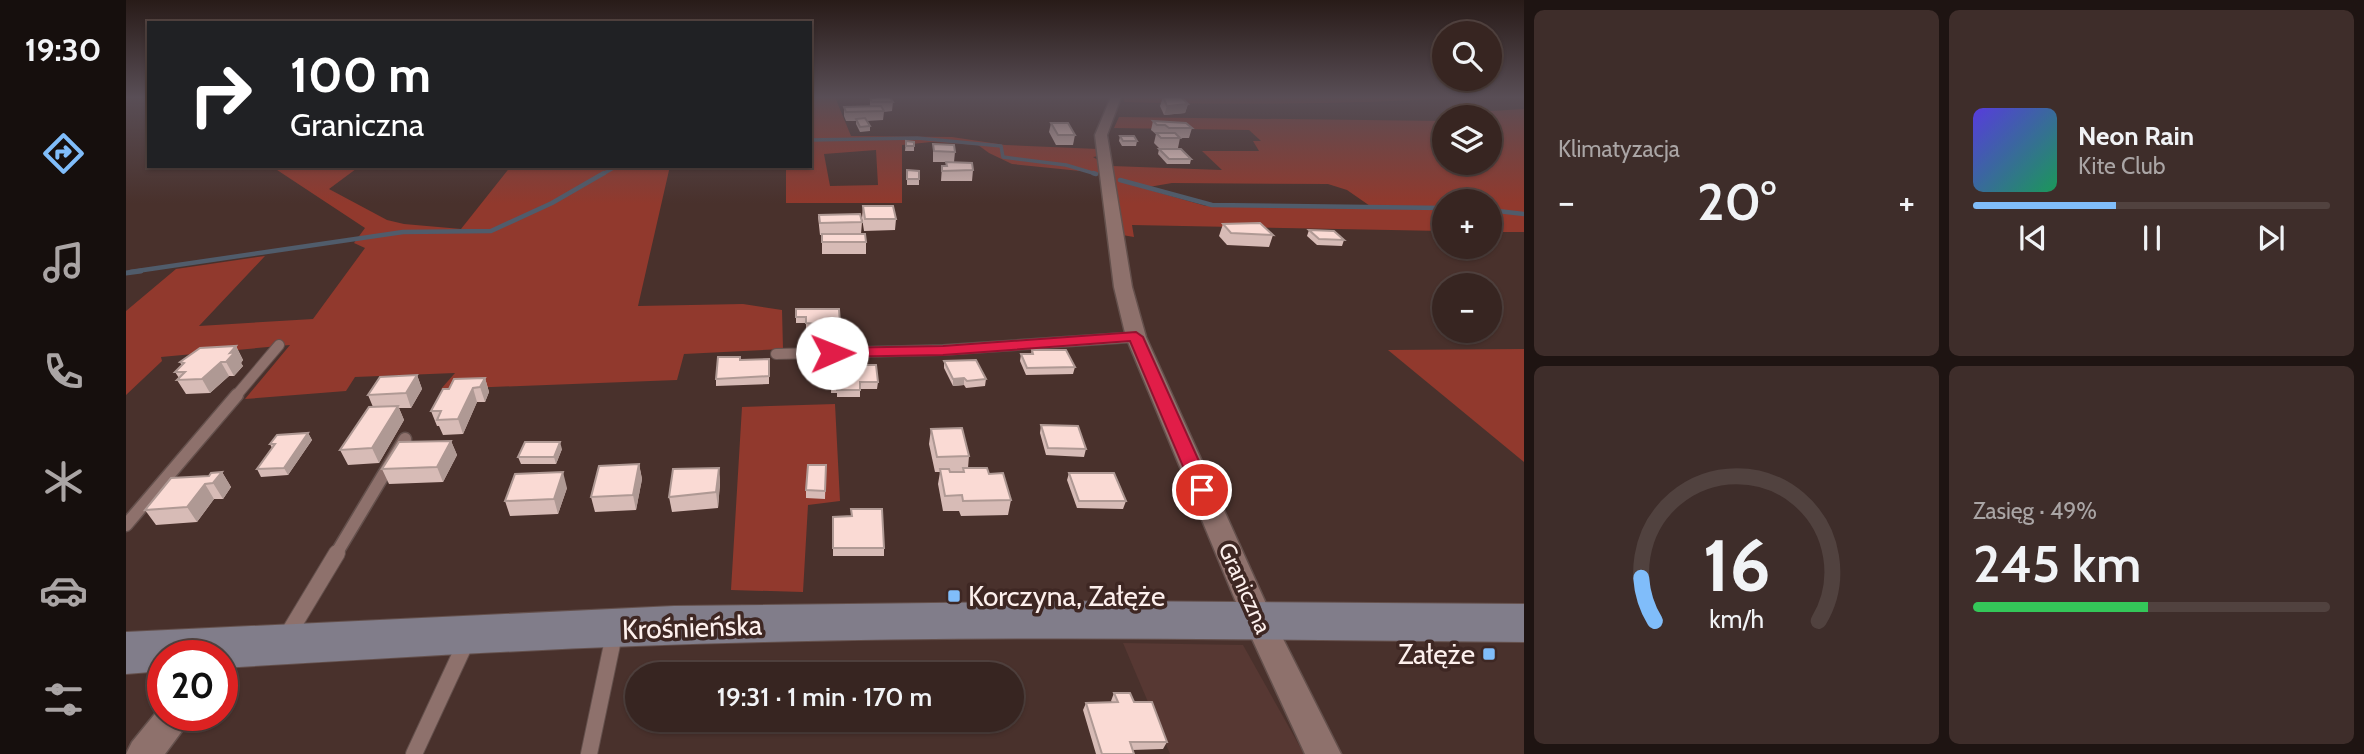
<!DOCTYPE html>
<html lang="pl">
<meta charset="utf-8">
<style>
body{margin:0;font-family:Cabin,sans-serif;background:#3e2d2a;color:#f1f3f6;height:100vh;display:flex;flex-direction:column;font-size:26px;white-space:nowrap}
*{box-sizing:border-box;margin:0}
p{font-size:23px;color:#aaa5a5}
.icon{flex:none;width:38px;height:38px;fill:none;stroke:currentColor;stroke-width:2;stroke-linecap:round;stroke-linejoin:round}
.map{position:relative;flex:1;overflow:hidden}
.panel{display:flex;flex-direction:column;gap:10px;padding:10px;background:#1e1412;width:840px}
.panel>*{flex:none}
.banner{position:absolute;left:21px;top:21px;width:665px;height:147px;border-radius:0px;box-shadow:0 2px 5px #0004,0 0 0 2px #51423f;background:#202124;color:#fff;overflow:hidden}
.controls{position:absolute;left:1306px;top:21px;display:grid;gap:14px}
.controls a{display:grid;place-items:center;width:70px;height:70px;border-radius:50%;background:#372521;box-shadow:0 2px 5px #0004,0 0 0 2px #51423f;font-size:35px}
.speed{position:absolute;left:21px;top:640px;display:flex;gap:14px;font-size:35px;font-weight:700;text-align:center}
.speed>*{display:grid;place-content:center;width:91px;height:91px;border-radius:50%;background:#372521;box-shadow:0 2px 5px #0004,0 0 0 2px #51423f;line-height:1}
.speed .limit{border:10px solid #d22;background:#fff;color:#111}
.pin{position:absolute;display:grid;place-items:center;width:60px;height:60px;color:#fff;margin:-30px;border:4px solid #fff;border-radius:50%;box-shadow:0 2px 7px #0007}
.me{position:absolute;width:77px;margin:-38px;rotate:89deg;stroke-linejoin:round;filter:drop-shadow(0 0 5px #0008)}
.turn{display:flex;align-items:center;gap:24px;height:147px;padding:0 28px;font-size:32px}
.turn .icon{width:91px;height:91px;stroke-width:2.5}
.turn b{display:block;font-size:49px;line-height:60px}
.big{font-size:52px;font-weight:600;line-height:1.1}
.panel .widget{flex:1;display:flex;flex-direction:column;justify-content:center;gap:10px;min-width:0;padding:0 24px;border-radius:10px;background:#3e2d2a}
.panel .dial{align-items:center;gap:0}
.dial svg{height:182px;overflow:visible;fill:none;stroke:#51423f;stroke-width:7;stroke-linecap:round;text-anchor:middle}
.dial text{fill:#f1f3f6;stroke:none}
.song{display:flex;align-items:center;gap:21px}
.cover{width:84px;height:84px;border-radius:10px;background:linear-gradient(135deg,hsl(250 70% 55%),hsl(150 70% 35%))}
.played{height:7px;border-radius:4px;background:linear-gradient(90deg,#80bdfa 40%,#51423f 40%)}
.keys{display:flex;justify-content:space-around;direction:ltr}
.heat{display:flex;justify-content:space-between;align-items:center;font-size:38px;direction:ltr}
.charge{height:10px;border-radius:5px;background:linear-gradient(90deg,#34c759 49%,#51423f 0)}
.panel .tiles{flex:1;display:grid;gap:10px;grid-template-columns:repeat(2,1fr)}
.trip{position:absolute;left:499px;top:662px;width:399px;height:70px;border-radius:35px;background:#372521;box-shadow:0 2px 5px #0004,0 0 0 2px #51423f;font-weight:600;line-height:70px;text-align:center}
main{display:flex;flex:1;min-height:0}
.menu{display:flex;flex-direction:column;width:126px;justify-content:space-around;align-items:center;background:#160f0d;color:#aaa5a5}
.menu .icon{width:49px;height:49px}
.menu .current{color:#80bdfa}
.menu b{font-size:32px;color:#f1f3f6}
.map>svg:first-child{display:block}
</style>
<main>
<nav class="menu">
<b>19:30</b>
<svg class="icon current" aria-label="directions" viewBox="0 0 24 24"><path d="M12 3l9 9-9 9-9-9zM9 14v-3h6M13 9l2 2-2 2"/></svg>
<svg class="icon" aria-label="music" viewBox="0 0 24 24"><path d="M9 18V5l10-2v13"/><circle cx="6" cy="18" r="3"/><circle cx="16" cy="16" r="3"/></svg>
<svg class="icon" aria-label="phone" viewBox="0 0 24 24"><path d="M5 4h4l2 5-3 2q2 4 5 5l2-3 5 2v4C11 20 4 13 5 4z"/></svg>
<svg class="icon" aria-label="climate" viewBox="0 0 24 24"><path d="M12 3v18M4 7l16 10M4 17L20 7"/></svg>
<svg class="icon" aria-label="car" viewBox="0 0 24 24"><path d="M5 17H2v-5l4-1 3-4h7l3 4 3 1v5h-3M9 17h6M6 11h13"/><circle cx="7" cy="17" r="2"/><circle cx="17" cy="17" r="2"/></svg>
<svg class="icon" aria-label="filters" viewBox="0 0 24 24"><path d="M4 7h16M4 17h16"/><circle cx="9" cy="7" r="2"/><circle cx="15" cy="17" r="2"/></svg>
</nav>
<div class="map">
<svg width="1398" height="754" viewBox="0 0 1398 754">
<rect width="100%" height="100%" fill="#49312c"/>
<path fill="#573833" d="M997 643 1117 645 1178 754H1044Z"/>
<g fill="#91392d" fill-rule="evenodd">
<path d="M684 97H709L725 136 826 137 879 145 972 149 973 156 967 157 972 160 974 173 886 164 863 153 852 145 805 142 776 145V203H660V166H684ZM750 150 752 185 704 186 698 154Z"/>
<path d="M998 97H1347C1231 104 1115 105 998 102Z"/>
<path d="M1398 109V232H1363V201H1318V231L1006 225 1008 237 996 235 986 166 1096 170 1076 151H1133L1127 141H1135L1123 130 988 128 993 117 1318 121V163H1363V117H1334L1317 114ZM1046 183 1202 184 1221 190 1247 208 1080 206 1017 188Z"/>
<path d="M145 166H234L203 189 261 220 278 224 335 229 385 166H544L512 306 617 304 656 310 657 349 558 354 551 380 315 389 329 373 229 377 220 391 119 399 164 345 35 357 36 361 0 395V311L50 269 139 256 73 326 187 319 239 248 228 243 239 228Z"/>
<path d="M1398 349V462L1262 350Z"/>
<path d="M709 404 714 501 682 505 677 592 605 590 616 407Z"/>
</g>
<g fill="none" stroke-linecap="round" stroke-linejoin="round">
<g stroke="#505c6b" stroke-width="3.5">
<path d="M684 140 791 138 875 146 877 157 940 165 970 174"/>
<path d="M475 175 491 166"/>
</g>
<g stroke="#505c6b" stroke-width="4.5">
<path d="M967 173 970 174"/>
<path d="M994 180 1086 205 1318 208"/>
<path d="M1363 210 1398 214"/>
<path d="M4 272 277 232 365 231 426 203 478 173"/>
</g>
<path stroke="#505c6b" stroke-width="5" d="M0 273 15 271"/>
<defs>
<g id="lane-far2">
<path d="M650 354 817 350 1010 337"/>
<path d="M109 397 153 345"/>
</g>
<g id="lane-far1">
<path d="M0 525 111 395"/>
<path d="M210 554 279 439"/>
</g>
<g id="lane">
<path d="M161 636 211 553"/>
<path d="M288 754 340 642"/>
<path d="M463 754 488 635"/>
</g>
<g id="street">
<path d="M985 97H995L981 135 1006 287 1020 337 1146 617 1215 754H1179L1117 619 1000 337 988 287 969 135Z"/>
<path d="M37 704V716H64L59 727 39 754H0L6 742Z"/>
</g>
<path id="secondary" d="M981 601 1398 604V642C1145 640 892 635 639 642 458 646 277 657 96 668V656H37V671L0 674V632L548 606Z"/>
</defs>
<use href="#lane-far2" stroke="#64504c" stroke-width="12"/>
<use href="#lane-far1" stroke="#64504c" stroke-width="15"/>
<use href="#lane" stroke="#64504c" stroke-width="18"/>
<use href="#street" stroke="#64504c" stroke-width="3"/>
<use href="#secondary" stroke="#64504c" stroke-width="2"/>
<use href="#lane-far2" stroke="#8e716c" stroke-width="10"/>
<use href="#lane-far1" stroke="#8e716c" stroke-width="12"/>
<use href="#lane" stroke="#8e716c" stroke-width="16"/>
<use href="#street" fill="#8e716c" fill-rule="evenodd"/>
<use href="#secondary" fill="#817d8a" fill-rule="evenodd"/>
</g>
<g fill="#d7bbb6">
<path d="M747 97H764L767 102 766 111 758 112 757 120 741 121 744 126V131L734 132 730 124V121H720L718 116V107L744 106V98Z"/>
<path d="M1037 97 1062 104 1059 113 1038 115 1034 106Z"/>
<path d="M1027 121 1066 128 1063 138H1054L1052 148H1033L1028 143 1030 134 1025 130Z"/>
<path d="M925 123 949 135 947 145H930L923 132Z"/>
<path d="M994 136 1011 141 1010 146H996L993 141Z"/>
<path d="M780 141 788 142V151H779Z"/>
<path d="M807 144 829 152 828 162H807Z"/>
<path d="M1033 149 1065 159 1064 164H1041L1032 154Z"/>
<path d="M820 162 847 170 846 181H815L816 166H820Z"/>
<path d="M781 170 793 179V185H781Z"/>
<path d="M737 206 770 219 769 230 738 231 736 218Z"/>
<path d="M692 216 736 222 735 234 740 242V254H696V235H694Z"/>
<path d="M1097 224 1147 235 1143 247 1101 245 1093 236Z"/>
<path d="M1183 230 1218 240 1216 246 1191 245 1181 236Z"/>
<path d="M670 309H713V329H701V332L680 330V323H670Z"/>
<path d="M110 346 117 360 115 363 117 366 108 376H103L84 393 60 394 51 380 53 378 49 372 56 366 54 362Z"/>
<path d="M906 350 949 367 947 374 900 375 894 361 895 354H905Z"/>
<path d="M643 359V384L590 386V379L615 360Z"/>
<path d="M818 361 860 379 859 386 840 388 838 385 827 386 818 368Z"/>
<path d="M706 365 752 382 751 389H734V397H711V393H705Z"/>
<path d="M291 375 296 389 285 408H273L278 420 253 463 222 465 214 450 247 407 242 395Z"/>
<path d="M359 378 363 392 359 402H351L337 434 317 435 313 426H311L305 411 323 389Z"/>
<path d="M915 425 960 449 958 457 920 455 914 433Z"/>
<path d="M805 429 843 456 842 468 863 474 885 500 882 515 835 516 833 511H817L812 484 814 472H809L803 444Z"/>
<path d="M182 433 186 440 162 475 135 477 131 469 146 448 144 444Z"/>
<path d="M325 441 331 455 317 482 263 484 256 469Z"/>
<path d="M436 449 430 464H395L392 457Z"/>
<path d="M513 464 516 479 510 510 469 512 465 497Z"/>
<path d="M700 465 699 499 680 498V490Z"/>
<path d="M593 468 594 483 592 508 546 512 543 497Z"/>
<path d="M96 472 105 487 97 499H88L71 522 30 525 19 510 83 476Z"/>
<path d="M943 473 1000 501 997 509 951 508 941 480Z"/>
<path d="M441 488 432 514 384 516 379 501Z"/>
<path d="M726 516 758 548V556H707V517Z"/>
<path d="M988 693 1008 702 1041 742 1037 749 1006 750 1008 754H970L957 710 960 703 986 702 985 701Z"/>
</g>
<g fill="#af9994">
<path d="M1062 104 1059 113 1038 115 1041 106Z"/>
<path d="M110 346 117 360 115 363 117 366 108 376 100 362 104 353Z"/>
<path d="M95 362 103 376 84 393 76 379Z"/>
<path d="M291 375 296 389 285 408 280 393Z"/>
<path d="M359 378 363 392 359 402 354 387Z"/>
<path d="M838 378V385L827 386V379Z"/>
<path d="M347 388 351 402 337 434 332 419Z"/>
<path d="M272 406 278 420 253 463 246 448Z"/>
<path d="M182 433 186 440 162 475 158 468Z"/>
<path d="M325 441 331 455 317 482 311 467Z"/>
<path d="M434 442 436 449 430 464 428 457Z"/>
<path d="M513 464 516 479 510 510 507 495Z"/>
<path d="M593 468 594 483 592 508 590 492Z"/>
<path d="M96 472 105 487 97 499 87 483Z"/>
<path d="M437 472 441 488 432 514 428 499Z"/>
<path d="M79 484 88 499 71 522 61 507Z"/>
</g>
<g fill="#fadad4" stroke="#af9994" stroke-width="2">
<path d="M747 97H764L767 102H746L744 98H748Z"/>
<path d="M1037 97H1055L1062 104 1041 106Z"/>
<path d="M755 106 758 111 720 112 718 107Z"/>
<path d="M739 118 744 126 734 127 730 119Z"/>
<path d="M1027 121 1060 123 1066 128H1043L1039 125H1031Z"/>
<path d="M925 123H942L949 135H932Z"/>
<path d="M1030 133H1049L1054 138H1035Z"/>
<path d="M994 136H1008L1011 141H997Z"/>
<path d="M780 141 788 142V146H780Z"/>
<path d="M807 144 828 145 829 152 808 151Z"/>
<path d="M1033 149H1055L1065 159H1043Z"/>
<path d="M820 162 846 163 847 170 816 171V166H821Z"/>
<path d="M781 170 793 171V179H781Z"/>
<path d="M737 206H767L770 219H739Z"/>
<path d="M734 214 736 222 694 223 693 215Z"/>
<path d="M1134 223 1147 235 1105 233 1097 224Z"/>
<path d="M1183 230 1208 231 1218 240 1193 239Z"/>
<path d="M696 234H739L740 242H696Z"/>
<path d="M670 309H713L714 323H701V325L680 323V317H670Z"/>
<path d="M110 346 104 353 109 352 100 362H95L76 379 51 380 59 372H49L58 363 54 362 74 348Z"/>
<path d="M906 350H940L949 367 901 368 895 354H907Z"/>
<path d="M592 357H614V360L643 359V376L590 379Z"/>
<path d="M850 360 860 379 841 381 838 378 827 379 818 361Z"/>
<path d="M706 365H750L752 382H734V390H711V386H705Z"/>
<path d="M291 375 280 393 242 395 254 377Z"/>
<path d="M359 378 354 387 347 388 332 419 311 420 315 411H305L317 389H323L328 379Z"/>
<path d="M272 406 246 448 214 450 243 407Z"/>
<path d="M915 425 952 426 960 449 922 448Z"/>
<path d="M836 428 843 456 811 457 805 429Z"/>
<path d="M182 433 158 468 131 469 149 444H144L151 435Z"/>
<path d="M325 441 311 467 256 469 273 442Z"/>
<path d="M399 442H434L428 457H392Z"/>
<path d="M513 464 507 495 465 497 473 466Z"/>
<path d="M682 465H700L699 491 680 490Z"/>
<path d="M593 468 590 492 543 497 547 469Z"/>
<path d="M837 468H861L863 474 877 473 885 500 837 501 836 495 819 496 814 469H823L824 472H838Z"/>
<path d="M96 472 87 483 79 484 61 507 19 510 45 478 83 476 85 473Z"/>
<path d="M437 472 428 499 379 501 389 474Z"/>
<path d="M943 473H988L1000 501H953Z"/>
<path d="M725 509H756L758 548H707V517L726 516Z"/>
<path d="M988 693H1004L1008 702H1026L1041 742H1004L1008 754H976L960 703 992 702Z"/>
</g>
<linearGradient id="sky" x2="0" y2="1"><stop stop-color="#281b18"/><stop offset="0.48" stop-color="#594e56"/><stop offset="1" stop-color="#594e56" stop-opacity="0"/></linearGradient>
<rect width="1398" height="203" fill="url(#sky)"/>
<path fill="#e11d48" stroke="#92132f" stroke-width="2" d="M1010 332 1017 337 1086 490 1083 495H1069L1067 490 1004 341 817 355 706 357 698 353 706 348 817 346Z"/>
<g fill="#80bdfa" stroke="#3e2723" stroke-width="2.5">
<rect x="821" y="589" width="14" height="14" rx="3.5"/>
<rect x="1356" y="647" width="14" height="14" rx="3.5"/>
</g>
<g text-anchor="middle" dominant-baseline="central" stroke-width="7" stroke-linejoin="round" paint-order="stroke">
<g font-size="23" fill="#fdf0ed" stroke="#3e2723">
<text transform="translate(1119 588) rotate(66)">Graniczna</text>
</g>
<g font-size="28" fill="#fdf0ed" stroke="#3e2723" text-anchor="start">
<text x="842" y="596">Korczyna, Załęże</text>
<text x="1349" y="654" text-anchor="end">Załęże</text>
</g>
<g font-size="28" fill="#fdf0ed" stroke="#3e2723">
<text transform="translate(566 627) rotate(-2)">Krośnieńska</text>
</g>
</g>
</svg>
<div class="controls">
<a><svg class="icon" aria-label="search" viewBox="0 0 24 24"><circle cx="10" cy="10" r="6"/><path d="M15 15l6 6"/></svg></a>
<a><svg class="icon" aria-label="layers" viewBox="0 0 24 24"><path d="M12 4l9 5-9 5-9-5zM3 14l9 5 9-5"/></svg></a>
<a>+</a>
<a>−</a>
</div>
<div class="speed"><div class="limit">20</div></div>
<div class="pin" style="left:1076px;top:490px;background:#d93025"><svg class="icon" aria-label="arrive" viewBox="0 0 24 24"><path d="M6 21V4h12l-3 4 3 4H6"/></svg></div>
<svg class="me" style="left:706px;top:353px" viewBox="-20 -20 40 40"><circle r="19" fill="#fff"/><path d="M0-13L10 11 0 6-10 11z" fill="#e11d48"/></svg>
<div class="trip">19:31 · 1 min · 170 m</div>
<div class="banner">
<div class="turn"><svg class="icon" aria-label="right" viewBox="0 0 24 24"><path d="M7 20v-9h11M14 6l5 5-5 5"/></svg><div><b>100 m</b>Graniczna</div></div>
</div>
</div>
<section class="panel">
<div class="tiles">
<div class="widget"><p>Klimatyzacja</p>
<div class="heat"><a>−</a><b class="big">20°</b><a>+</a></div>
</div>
<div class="widget">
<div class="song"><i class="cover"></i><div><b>Neon Rain</b><p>Kite Club</p></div></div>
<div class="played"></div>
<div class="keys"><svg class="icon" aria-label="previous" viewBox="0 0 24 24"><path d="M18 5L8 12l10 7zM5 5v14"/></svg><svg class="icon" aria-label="pause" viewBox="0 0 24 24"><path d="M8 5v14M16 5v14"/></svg><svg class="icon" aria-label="next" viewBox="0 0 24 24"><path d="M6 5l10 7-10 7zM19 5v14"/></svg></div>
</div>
<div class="widget dial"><svg viewBox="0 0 100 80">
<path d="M14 69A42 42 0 1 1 86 69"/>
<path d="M14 69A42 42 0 0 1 8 50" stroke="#80bdfa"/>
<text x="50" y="56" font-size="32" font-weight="700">16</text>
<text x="50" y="72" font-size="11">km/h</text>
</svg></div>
<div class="widget"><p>Zasięg · 49%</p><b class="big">245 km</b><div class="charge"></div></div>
</div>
</section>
</main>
